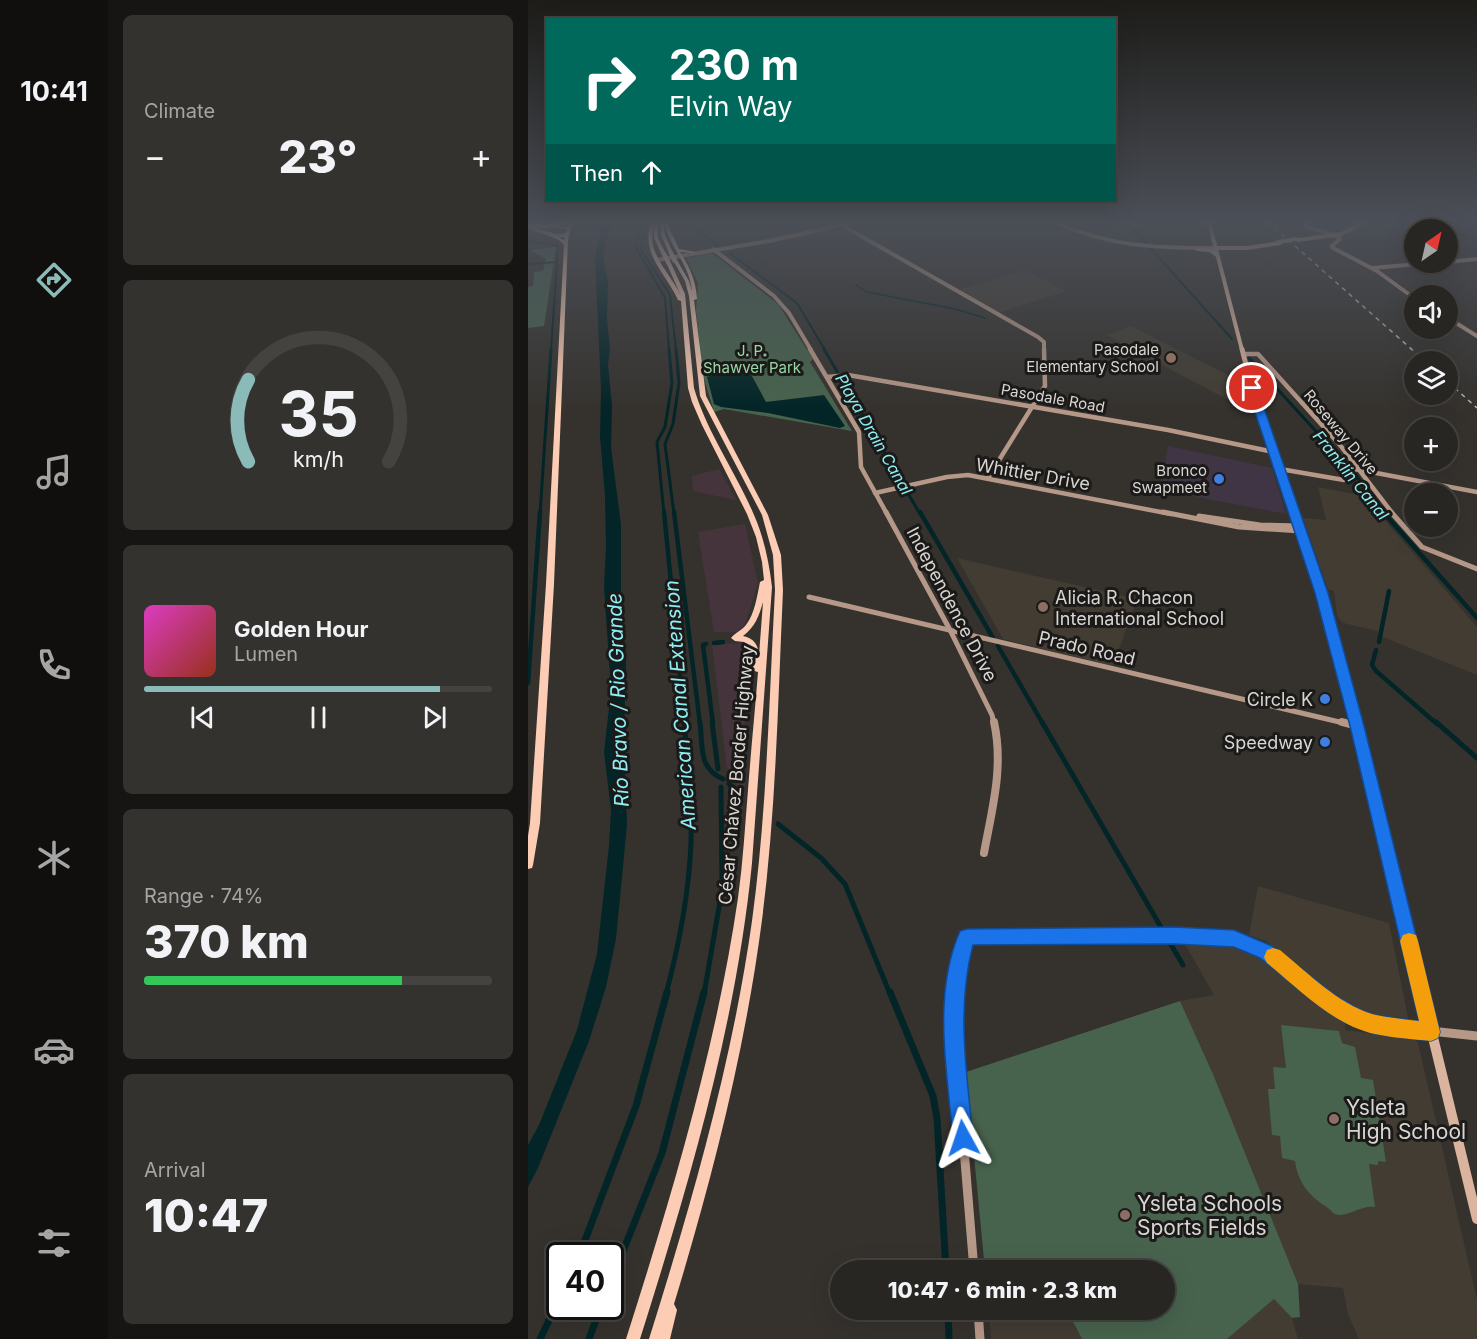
<!DOCTYPE html>
<meta charset="utf-8">
<style>
body{margin:0;font-family:Inter,sans-serif;background:#34322f;color:#f1f3f6;height:100vh;display:flex;flex-direction:column;font-size:22px;white-space:nowrap}
*{box-sizing:border-box;margin:0}
p{font-size:20px;color:#a5a5a5}
.icon{flex:none;width:33px;height:33px;fill:none;stroke:currentColor;stroke-width:2;stroke-linecap:round;stroke-linejoin:round}
.map{position:relative;flex:1;overflow:hidden}
.panel{display:flex;flex-direction:column;gap:15px;padding:15px;background:#161513;width:420px}
.panel>*{flex:none}
.banner{position:absolute;left:18px;top:18px;width:570px;height:183px;border-radius:0px;box-shadow:0 6px 24px #0002,0 0 0 2px #444340;background:#00695c;color:#fff;overflow:hidden}
.needle{width:39px;rotate:34deg}
.buttons{position:absolute;left:876px;top:219px;display:grid;gap:12px}
.buttons a{display:grid;place-items:center;width:54px;height:54px;border-radius:50%;background:#282622;box-shadow:0 6px 24px #0002,0 0 0 2px #444340;font-size:30px}
.speed{position:absolute;left:18px;top:1242px;display:flex;gap:12px;font-size:30px;font-weight:700;text-align:center}
.speed>*{display:grid;place-content:center;width:78px;height:78px;border-radius:50%;background:#282622;box-shadow:0 6px 24px #0002,0 0 0 2px #444340;line-height:1}
.speed .limit{border:3px solid #111;border-radius:9px;background:#fff;color:#111}
.pin{position:absolute;display:grid;place-items:center;width:51px;height:51px;color:#fff;margin:-26px;border:3px solid #fff;border-radius:50%;box-shadow:0 2px 6px #0007}
.me{position:absolute;width:66px;margin:-33px;rotate:355deg;stroke-linejoin:round;filter:drop-shadow(0 0 4px #0008)}
.turn{display:flex;align-items:center;gap:21px;height:126px;padding:0 24px;font-size:27px}
.turn .icon{width:78px;height:78px;stroke-width:2.5}
.turn b{display:block;font-size:42px;line-height:51px}
.then{display:flex;align-items:center;height:57px;padding:0 24px;background:#0003;gap:12px;font-size:22px}
.big{font-size:45px;font-weight:800;line-height:1.1}
.panel .card{flex:1;display:flex;flex-direction:column;justify-content:center;gap:9px;min-width:0;padding:0 21px;border-radius:9px;background:#34322f}
.panel .dial{align-items:center;gap:0}
.dial svg{height:156px;overflow:visible;fill:none;stroke:#444340;stroke-width:7;stroke-linecap:round;text-anchor:middle}
.dial text{fill:#f1f3f6;stroke:none}
.song{display:flex;align-items:center;gap:18px}
.cover{width:72px;height:72px;border-radius:9px;background:linear-gradient(135deg,hsl(310 70% 55%),hsl(10 70% 35%))}
.played{height:6px;border-radius:3px;background:linear-gradient(90deg,#8bbbb9 85%,#444340 85%)}
.keys{display:flex;justify-content:space-around;direction:ltr}
.heat{display:flex;justify-content:space-between;align-items:center;font-size:33px;direction:ltr}
.charge{height:9px;border-radius:4px;background:linear-gradient(90deg,#34c759 74%,#444340 0)}
.trip{position:absolute;left:302px;top:1260px;width:345px;height:60px;border-radius:30px;background:#282622;box-shadow:0 6px 24px #0002,0 0 0 2px #444340;font-weight:800;line-height:60px;text-align:center}
main{display:flex;flex:1;min-height:0}
.menu{display:flex;flex-direction:column;width:108px;justify-content:space-around;align-items:center;background:#100f0e;color:#a5a5a5}
.menu .icon{width:42px;height:42px}
.menu .on{color:#8bbbb9}
.menu b{font-size:27px;color:#f1f3f6}
.map>svg:first-child{display:block}
</style>
<main>
<nav class="menu">
<b>10:41</b>
<svg class="icon on" aria-label="directions" viewBox="0 0 24 24"><path d="M12 3l9 9-9 9-9-9zM9 14v-3h6M13 9l2 2-2 2"/></svg>
<svg class="icon" aria-label="music" viewBox="0 0 24 24"><path d="M9 18V5l10-2v13"/><circle cx="6" cy="18" r="3"/><circle cx="16" cy="16" r="3"/></svg>
<svg class="icon" aria-label="phone" viewBox="0 0 24 24"><path d="M5 4h4l2 5-3 2q2 4 5 5l2-3 5 2v4C11 20 4 13 5 4z"/></svg>
<svg class="icon" aria-label="climate" viewBox="0 0 24 24"><path d="M12 3v18M4 7l16 10M4 17L20 7"/></svg>
<svg class="icon" aria-label="car" viewBox="0 0 24 24"><path d="M5 17H2v-5l4-1 3-4h7l3 4 3 1v5h-3M9 17h6M6 11h13"/><circle cx="7" cy="17" r="2"/><circle cx="17" cy="17" r="2"/></svg>
<svg class="icon" aria-label="filters" viewBox="0 0 24 24"><path d="M4 7h16M4 17h16"/><circle cx="9" cy="7" r="2"/><circle cx="15" cy="17" r="2"/></svg>
</nav>
<section class="panel">
<div class="card"><p>Climate</p>
<div class="heat"><a>−</a><b class="big">23°</b><a>+</a></div>
</div>
<div class="card dial"><svg viewBox="0 0 100 80">
<path d="M14 69A42 42 0 1 1 86 69"/>
<path d="M14 69A42 42 0 0 1 14 27" stroke="#8bbbb9"/>
<text x="50" y="56" font-size="32" font-weight="700">35</text>
<text x="50" y="72" font-size="11">km/h</text>
</svg></div>
<div class="card">
<div class="song"><i class="cover"></i><div><b>Golden Hour</b><p>Lumen</p></div></div>
<div class="played"></div>
<div class="keys"><svg class="icon" aria-label="previous" viewBox="0 0 24 24"><path d="M18 5L8 12l10 7zM5 5v14"/></svg><svg class="icon" aria-label="pause" viewBox="0 0 24 24"><path d="M8 5v14M16 5v14"/></svg><svg class="icon" aria-label="next" viewBox="0 0 24 24"><path d="M6 5l10 7-10 7zM19 5v14"/></svg></div>
</div>
<div class="card"><p>Range · 74%</p><b class="big">370 km</b><div class="charge"></div></div>
<div class="card"><p>Arrival</p><b class="big">10:47</b></div>
</section>
<div class="map">
<svg width="949" height="1339" viewBox="0 0 949 1339">
<rect width="100%" height="100%" fill="#35322e"/>
<path fill="#403545" d="M640 446 744 468 758 514 633 490Z"/>
<g fill="#46343d">
<path d="M191 469 208 500 165 491 164 476Z"/>
<path d="M217 524 230 584 217 624 209 632H186L170 532Z"/>
<path d="M216 643 217 785 210 788 199 768 184 645Z"/>
</g>
<g fill="#423c33">
<path d="M497 270 538 291 470 313 431 290Z"/>
<path d="M603 326 710 380 716 384 721 400 704 402 578 335Z"/>
<path d="M790 487 836 496 949 627V675L850 635V631L815 623 809 616 806 591 800 589 775 518 798 520Z"/>
<path d="M429 558 609 599 585 666 475 639Z"/>
<path d="M730 886 861 923 880 1018 849 1016 829 1010 803 995 738 941 721 935Z"/>
<path d="M657 944 704 945 721 951 736 958 793 1006 817 1021V1030L886 1039 890 1043 949 1300V1339H831L820 1314 815 1288 770 1284 685 1074 652 1001 686 995Z"/>
<path d="M746 1299 764 1318 770 1339H699Z"/>
<path d="M464 1310H539L554 1339H463L461 1311Z"/>
</g>
<g fill="#47634d">
<path d="M28 247 16 326 0 328V287L5 286 6 272 15 271 18 259 2 250Z"/>
<path d="M184 253 250 304 285 359 282 362 324 431 196 409 186 412 175 375 168 311 170 283 158 258Z"/>
<path d="M652 1001 685 1074 770 1284 772 1317 764 1318 746 1299 699 1339H554L539 1310H636V1270H457L438 1072Z"/>
<path d="M753 1025 811 1031 814 1043 827 1047 833 1078 845 1080 858 1162 850 1161V1165L841 1164 847 1207C834 1205 825 1214 812 1215 805 1215 804 1211 800 1208 781 1196 770 1183 767 1161L754 1158 752 1136 744 1135 740 1089H747L745 1067 758 1068Z"/>
</g>
<g fill="#032527">
<path d="M75 222H83L76 252V264L80 283 79 319 82 349 80 365 84 406 83 447 93 525V592L98 660 96 740 99 825 88 939 78 987 61 1041 10 1168 0 1187V1145L11 1125 49 1030 69 954 81 846 83 810 76 752 83 690 76 587 78 547 77 496 72 437 73 390 67 257Z"/>
<path d="M216 366 219 367 238 402 296 395 317 426 312 428 240 413 193 407 186 404 179 377Z"/>
</g>
<g fill="none" stroke-linecap="round" stroke-linejoin="round">
<g stroke="#032527" stroke-width="1.5">
<path d="M899 222 917 230"/>
<path d="M920 230 949 242"/>
<path d="M328 285 337 291"/>
<path d="M339 292 427 309 457 318"/>
</g>
<g stroke="#032527" stroke-width="2">
<path d="M113 222 108 247 137 298 141 350"/>
<path d="M118 222 113 249 142 295 148 350"/>
<path d="M158 222 192 247"/>
<path d="M599 222 704 339"/>
<path d="M0 241 30 246 29 262"/>
<path d="M201 253 269 303 297 350"/>
<path d="M2 264 29 262 23 350"/>
</g>
<g stroke="#032527" stroke-width="3">
<path d="M296 349 392 514"/>
<path d="M721 358 828 475 856 514"/>
<path d="M12 514 23 349"/>
<path d="M136 514 129 442 137 427 144 383 141 349"/>
<path d="M146 514 137 444 145 424 151 383 148 349"/>
</g>
<g stroke="#032527" stroke-width="4.5">
<path d="M136 512 157 724"/>
<path d="M146 512 172 724"/>
<path d="M392 512 465 638"/>
<path d="M855 512 949 618"/>
<path d="M851 642 861 591"/>
<path d="M186 643 195 642"/>
<path d="M178 644 175 645 185 724"/>
<path d="M470 646 515 724"/>
<path d="M848 650 844 665 848 671 909 724"/>
<path d="M0 683 12 512"/>
</g>
<g stroke="#032527" stroke-width="5">
<path d="M172 722C175 747 170 768 195 779"/>
<path d="M184 722 190 769"/>
<path d="M514 722 634 929"/>
<path d="M908 722 949 758"/>
<path d="M201 784 211 793"/>
<path d="M250 824 293 858 317 884 362 994"/>
<path d="M642 943 655 965"/>
<path d="M138 994C151 945 161 893 163 843 164 803 160 762 156 722"/>
<path d="M176 994 194 890 193 787"/>
</g>
<g stroke="#032527" stroke-width="7">
<path d="M362 992 405 1096 409 1118 418 1270"/>
<path d="M51 1256 108 1106 139 992"/>
<path d="M82 1284 134 1153 176 992"/>
<path d="M420 1310 421 1339"/>
<path d="M12 1339 32 1297"/>
<path d="M61 1339 73 1306"/>
</g>
<g stroke="#b69888" stroke-width="4">
<path d="M526 222C584 247 626 248 688 248"/>
<path d="M779 222 778 226C789 232 802 230 812 239L804 246 805 248 849 271 886 298"/>
<path d="M312 224 510 337 516 342V350"/>
<path d="M185 249 246 296 261 313 283 350"/>
<path d="M129 260 246 240 327 222"/>
<path d="M920 262 949 259"/>
<path d="M844 268 913 262"/>
<path d="M920 318 949 336"/>
</g>
<g stroke="#b69888" stroke-width="4.5">
<path d="M282 349 331 432 333 467 359 514"/>
<path d="M715 354H730L812 445 865 514"/>
<path d="M299 377 320 375 640 430 746 452"/>
<path d="M752 469 816 480 820 479 827 469 949 492"/>
<path d="M460 478 517 386 516 349"/>
<path d="M347 493 419 477 440 475 643 514"/>
</g>
<g stroke="#b69888" stroke-width="5">
<path d="M358 512 422 630 464 715 466 724"/>
<path d="M635 512 711 527 773 531"/>
<path d="M863 512 894 547 949 569"/>
<path d="M671 516 732 525 771 526"/>
<path d="M281 597 820 724"/>
</g>
<g stroke="#b69888" stroke-width="8">
<path d="M814 722 829 726"/>
<path d="M456 853C464 809 476 767 466 722"/>
<path d="M427 994 428 982 439 937 646 936 706 939 738 952 790 994"/>
</g>
<g stroke="#b69888" stroke-width="9">
<path d="M428 992 426 1028 446 1270"/>
<path d="M788 992 833 1020 856 1026 949 1036"/>
<path d="M450 1310 452 1339"/>
</g>
<g stroke="#dbb49f" stroke-width="4">
<path d="M681 222 714 350"/>
<path d="M0 227 28 236 39 235"/>
<path d="M770 240 813 234 837 222"/>
<path d="M688 248H719L752 243"/>
<path d="M669 249 682 250 689 255"/>
</g>
<path stroke="#dbb49f" stroke-width="5" d="M714 349 724 388 766 514"/>
<path stroke="#dbb49f" stroke-width="6" d="M766 512 793 593 829 724"/>
<path stroke="#dbb49f" stroke-width="8" d="M828 722 894 994"/>
<path stroke="#dbb49f" stroke-width="10" d="M894 992 949 1219"/>
<g fill="#fccdb4" fill-rule="evenodd">
<path d="M41 222H45L40 240 26 584 12 823 5 865 4 868 0 869V836L2 823 18 584 36 245 31 240 13 232 16 231 36 240 39 229 19 227 21 226 40 227Z"/>
<path d="M123 222 130 223V238L138 254 134 255 126 238V226C117 253 143 273 153 296L138 262 142 261 157 294 166 388C179 433 208 472 226 515 236 538 241 562 244 587L224 863C208 1025 161 1184 112 1339H98C144 1195 188 1048 210 898 215 862 217 826 220 790 223 750 227 711 230 672L226 671 225 669 222 647 216 642 207 641 203 638C207 633 214 630 218 625 227 613 229 596 232 582L236 580 234 562 228 537 219 514 174 425 164 402 160 388 153 301 150 300C138 273 112 254 123 222ZM235 602 231 655C230 645 226 638 215 636 227 627 231 616 235 602Z"/>
<path d="M132 222H140L143 232 151 249 168 252 166 253 152 252C162 267 168 281 169 299L166 300 178 396 240 515 253 555 255 590C250 700 248 811 234 920 217 1051 184 1179 146 1304L149 1310 142 1339H121C164 1202 204 1063 224 921 239 811 241 700 247 590L245 555 234 515 172 396 161 296 157 281 145 260H149L161 281 164 291C162 266 142 247 136 223L137 235 145 253 143 254 141 253 133 235Z"/>
</g>
<g stroke="#bcbab7" stroke-width="1.5" stroke-dasharray="4.5 4.5" stroke-linecap="butt">
<path d="M740 222 898 362"/>
<path d="M920 382 949 408"/>
</g>
<path stroke="#dbb49f" stroke-width="4" d="M750 242 768 239"/>
<g stroke="#fccdb4" stroke-width="4.5">
<path d="M0 225 18 226 38 222"/>
<path d="M143 253 147 261"/>
<path d="M136 254 140 262"/>
</g>
</g>
<linearGradient id="sky" x2="0" y2="1"><stop stop-color="#1d1c19"/><stop offset="0.54" stop-color="#4b4f57"/><stop offset="1" stop-color="#4b4f57" stop-opacity="0"/></linearGradient>
<rect width="949" height="410" fill="url(#sky)"/>
<path fill="#1a73e8" stroke="#114b97" stroke-width="1.5" d="M724 385 729 388 800 593 836 726 912 1032 910 1038 903 1041 846 1034 816 1022 795 1009 732 958 706 947 646 944 445 945C428 1009 439 1074 445 1138L442 1146 435 1149 428 1146 425 1138C419 1071 404 995 432 931L439 929 646 927 706 930 744 946 808 996 829 1008 846 1015 891 1021 822 726 787 593 719 388Z"/>
<path fill="#f59e0b" d="M881 933 888 935 890 941 912 1032 910 1038 903 1041C885 1039 865 1038 847 1034 805 1025 771 989 739 963L736 957 739 950 745 948 752 950C780 973 809 1003 844 1014 859 1018 876 1019 891 1021L872 941 875 935Z"/>
<g fill="#8d6e63" stroke="#1b1a18" stroke-width="2">
<circle cx="643" cy="358" r="6"/>
<circle cx="515" cy="607" r="6"/>
<circle cx="806" cy="1119" r="6"/>
<circle cx="597" cy="1215" r="6"/>
</g>
<g fill="#3f7fe0" stroke="#1b1a18" stroke-width="2">
<circle cx="691" cy="479" r="6"/>
<circle cx="797" cy="699" r="6"/>
<circle cx="797" cy="742" r="6"/>
</g>
<g text-anchor="middle" dominant-baseline="central" stroke-width="6" stroke-linejoin="round" paint-order="stroke">
<g font-size="15" fill="#d8d6d3" stroke="#1b1a18" text-anchor="end">
<text x="631" y="349">Pasodale<tspan x="631" dy="17">Elementary School</tspan></text>
<text x="679" y="470">Bronco<tspan x="679" dy="17">Swapmeet</tspan></text>
</g>
<g font-size="15" fill="#99d8a7" stroke="#1b1a18">
<text x="224" y="350">J. P.<tspan x="224" dy="17">Shawver Park</tspan></text>
</g>
<g font-size="15" fill="#d8d6d3" stroke="#1b1a18">
<text transform="translate(525 398) rotate(10)">Pasodale Road</text>
<text transform="translate(813 432) rotate(50)">Roseway Drive</text>
</g>
<g font-size="16" font-style="italic" fill="#8ceff5" stroke="#1b1a18">
<text transform="translate(346 434) rotate(60)">Playa Drain Canal</text>
<text transform="translate(823 475) rotate(51)">Franklin Canal</text>
</g>
<g font-size="18" fill="#d8d6d3" stroke="#1b1a18">
<text transform="translate(505 474) rotate(10)">Whittier Drive</text>
<text transform="translate(424 604) rotate(62)">Independence Drive</text>
<text transform="translate(559 648) rotate(13)">Prado Road</text>
<text transform="translate(208 775) rotate(-85)">César Chávez Border Highway</text>
</g>
<g font-size="18" fill="#d8d6d3" stroke="#1b1a18" text-anchor="end">
<text x="527" y="597" text-anchor="start">Alicia R. Chacon<tspan x="527" dy="21">International School</tspan></text>
<text x="785" y="699">Circle K</text>
<text x="785" y="742">Speedway</text>
</g>
<g font-size="20" font-style="italic" fill="#8ceff5" stroke="#1b1a18">
<text transform="translate(90 700) rotate(-92)">Río Bravo / Rio Grande</text>
<text transform="translate(152 705) rotate(-94)">American Canal Extension</text>
</g>
<g font-size="21" fill="#d8d6d3" stroke="#1b1a18" text-anchor="start">
<text x="818" y="1107">Ysleta<tspan x="818" dy="24">High School</tspan></text>
<text x="609" y="1203">Ysleta Schools<tspan x="609" dy="24">Sports Fields</tspan></text>
</g>
</g>
</svg>
<div class="buttons">
<a><svg class="needle" viewBox="-14 -14 28 28"><path d="M0-13l5 13h-10z" fill="#e53935"/><path d="M0 13l5-13h-10z" fill="#a5a5a5"/></svg></a>
<a><svg class="icon" aria-label="sound" viewBox="0 0 24 24"><path d="M4 9h4l5-4v14l-5-4H4zM17 9q2 3 0 6"/></svg></a>
<a><svg class="icon" aria-label="layers" viewBox="0 0 24 24"><path d="M12 4l9 5-9 5-9-5zM3 14l9 5 9-5"/></svg></a>
<a>+</a>
<a>−</a>
</div>
<div class="speed"><div class="limit">40</div></div>
<div class="pin" style="left:724px;top:388px;background:#d93025"><svg class="icon" aria-label="arrive" viewBox="0 0 24 24"><path d="M6 21V4h12l-3 4 3 4H6"/></svg></div>
<svg class="me" style="left:435px;top:1138px" viewBox="-20 -20 40 40"><path d="M0-17L14 15 0 8-14 15z" fill="#1a73e8" stroke="#fff" stroke-width="4"/></svg>
<div class="trip">10:47 · 6 min · 2.3 km</div>
<div class="banner">
<div class="turn"><svg class="icon" aria-label="right" viewBox="0 0 24 24"><path d="M7 20v-9h11M14 6l5 5-5 5"/></svg><div><b>230 m</b>Elvin Way</div></div>
<div class="then">Then<svg class="icon" aria-label="ahead" viewBox="0 0 24 24"><path d="M12 20V5M6 11l6-6 6 6"/></svg></div>
</div>
</div>
</main>
